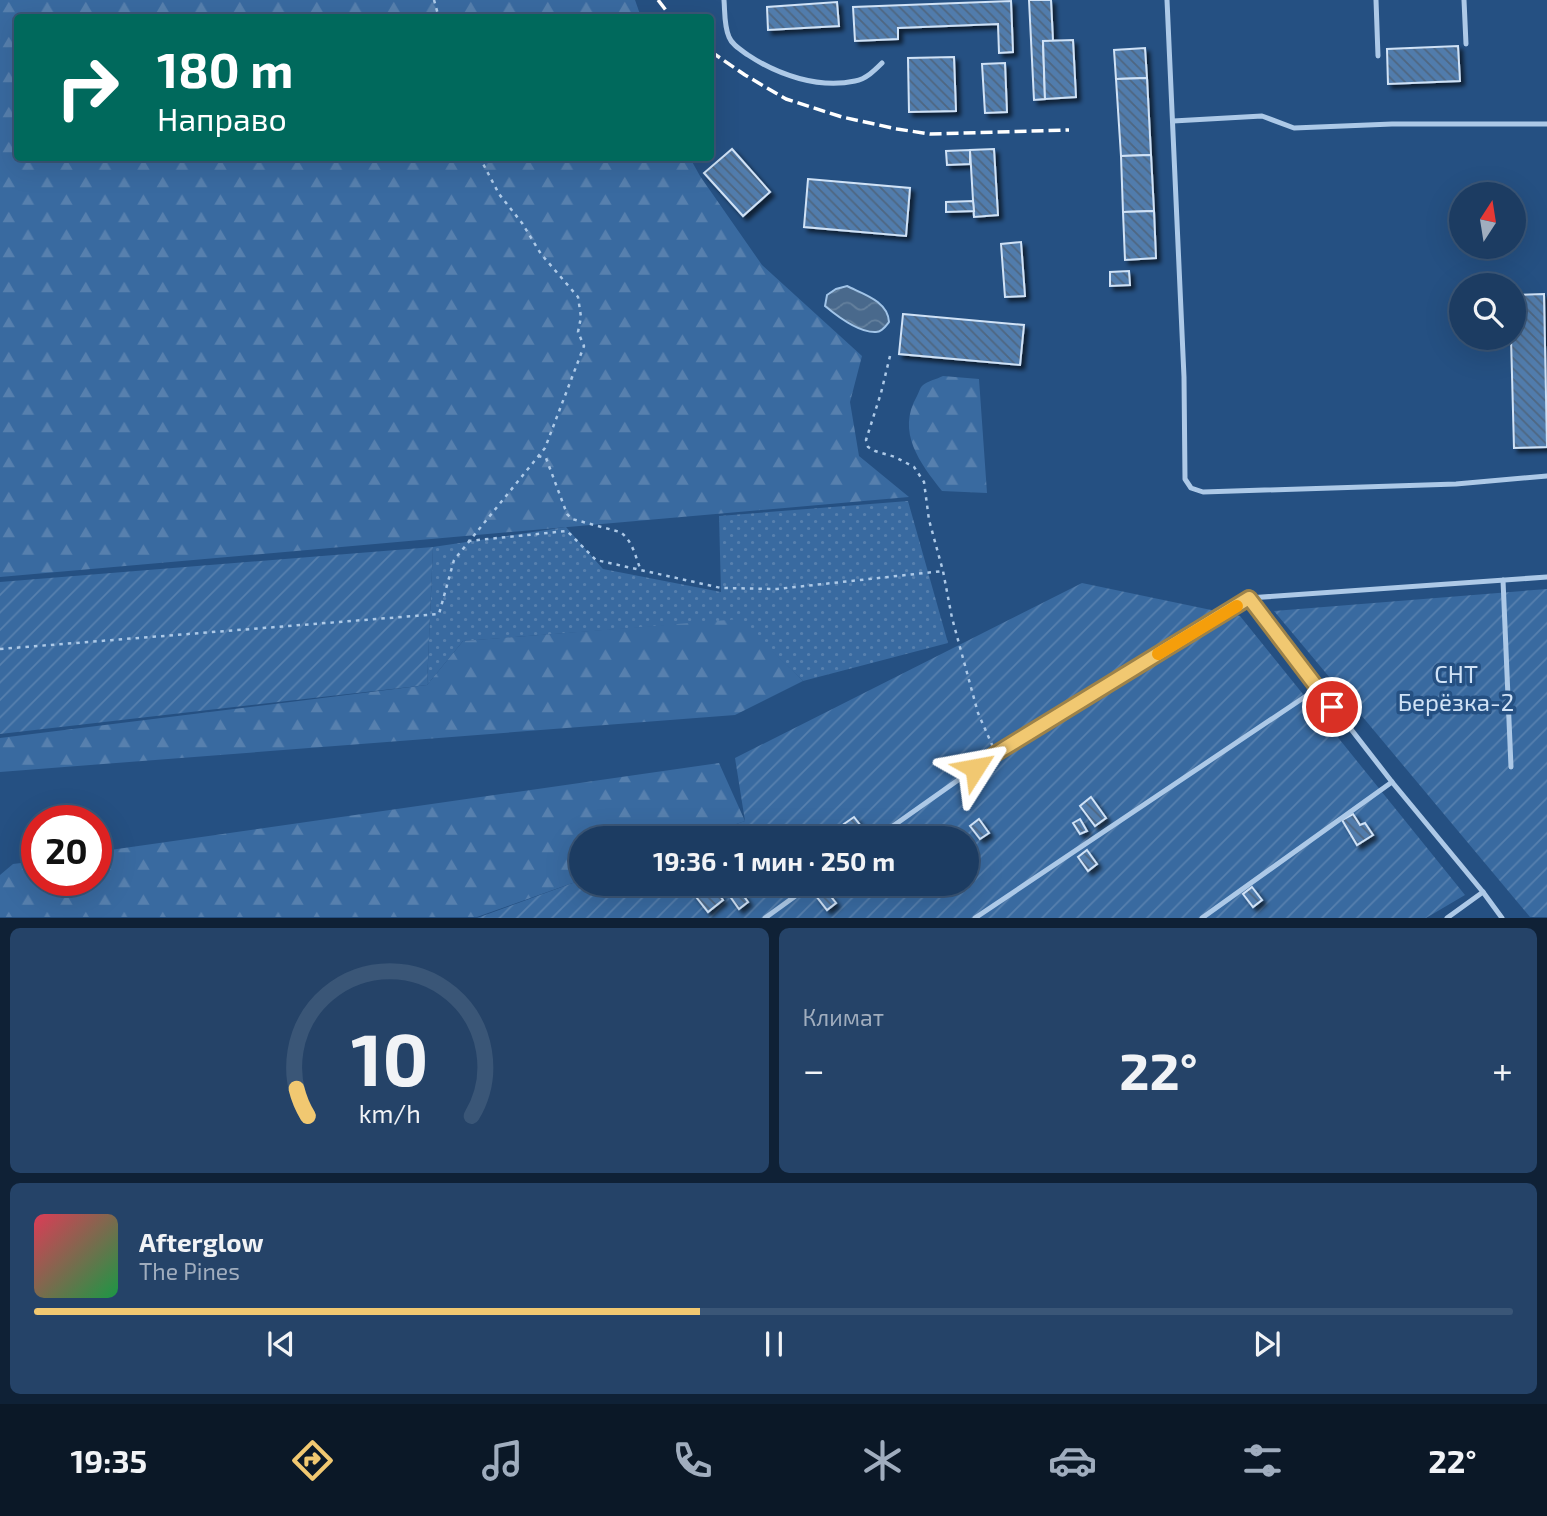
<!DOCTYPE html>
<html lang="ru">
<meta charset="utf-8">
<style>
body{margin:0;font-family:"Exo 2",sans-serif;background:#254368;color:#f1f3f6;height:100vh;display:flex;flex-direction:column;font-size:26px;white-space:nowrap}
*{box-sizing:border-box;margin:0}
p{font-size:23px;color:#a0adbe}
.icon{flex:none;width:38px;height:38px;fill:none;stroke:currentColor;stroke-width:2;stroke-linecap:round;stroke-linejoin:round}
.map{position:relative;height:918px;overflow:hidden}
.drawer{display:flex;flex-direction:column;gap:10px;padding:10px;background:#0f2136;flex:1}
.drawer>*{flex:none}
.hud{position:absolute;left:14px;top:14px;width:700px;height:147px;border-radius:7px;box-shadow:0 7px 28px #0002,0 0 0 2px #3a5677;background:#00695c;color:#fff;overflow:hidden}
.needle{width:46px;rotate:12deg}
.buttons{position:absolute;left:1449px;top:182px;display:grid;gap:14px}
.buttons a{display:grid;place-items:center;width:77px;height:77px;border-radius:50%;background:#1c3c62;box-shadow:0 7px 28px #0002,0 0 0 2px #3a5677;font-size:35px}
.speed{position:absolute;left:21px;top:805px;display:flex;gap:14px;font-size:35px;font-weight:700;text-align:center}
.speed>*{display:grid;place-content:center;width:91px;height:91px;border-radius:50%;background:#1c3c62;box-shadow:0 7px 28px #0002,0 0 0 2px #3a5677;line-height:1}
.speed .limit{border:10px solid #d22;background:#fff;color:#111}
.pin{position:absolute;display:grid;place-items:center;width:60px;height:60px;color:#fff;margin:-30px;border:4px solid #fff;border-radius:50%;box-shadow:0 2px 7px #0007}
.me{position:absolute;width:77px;margin:-38px;rotate:56deg;stroke-linejoin:round;filter:drop-shadow(0 0 5px #0008)}
.turn{display:flex;align-items:center;gap:24px;height:147px;padding:0 28px;font-size:32px}
.turn .icon{width:91px;height:91px;stroke-width:2.5}
.turn b{display:block;font-size:49px;line-height:60px}
.big{font-size:52px;font-weight:700;line-height:1.1}
.drawer .tile{flex:1;display:flex;flex-direction:column;justify-content:center;gap:10px;min-width:0;padding:0 24px;border-radius:10px;background:#254368}
.drawer .dial{align-items:center;gap:0}
.dial svg{height:182px;overflow:visible;fill:none;stroke:#3a5677;stroke-width:7;stroke-linecap:round;text-anchor:middle}
.dial text{fill:#f1f3f6;stroke:none}
.song{display:flex;align-items:center;gap:21px}
.cover{width:84px;height:84px;border-radius:10px;background:linear-gradient(135deg,hsl(350 70% 55%),hsl(140 70% 35%))}
.played{height:7px;border-radius:4px;background:linear-gradient(90deg,#f1c871 45%,#3a5677 45%)}
.keys{display:flex;justify-content:space-around;direction:ltr}
.heat{display:flex;justify-content:space-between;align-items:center;font-size:38px;direction:ltr}
.drawer .tiles{flex:1;display:grid;gap:10px;grid-template-columns:1fr 1fr}
.tile:last-child{grid-column:span 2}
.trip{position:absolute;left:569px;top:826px;width:410px;height:70px;border-radius:35px;background:#1c3c62;box-shadow:0 7px 28px #0002,0 0 0 2px #3a5677;font-weight:700;line-height:70px;text-align:center}
.menu{display:flex;height:112px;justify-content:space-around;align-items:center;background:#0b1827;color:#a0adbe}
.menu .icon{width:49px;height:49px}
.menu .active{color:#f1c871}
.menu b{font-size:32px;color:#f1f3f6}
.map>svg:first-child{display:block}
</style>
<div class="map">
<svg width="1547" height="918" viewBox="0 0 1547 918">
<defs>
<pattern id="grass-dots" width="8" height="8" patternUnits="userSpaceOnUse" patternTransform="scale(1.75)"><rect width="8" height="8" fill="#396aa0"/><path d="M2 2h.1M6 6h.1" fill="none" stroke="#5780ae" stroke-width="1.8" stroke-linecap="round"/></pattern>
<pattern id="forest-firs" width="22" height="20" patternUnits="userSpaceOnUse" patternTransform="scale(1.75)"><rect width="22" height="20" fill="#396aa0"/><path d="M5 1l3.5 6h-7zM16 11l3.5 6h-7z" fill="#5780ae"/></pattern>
<pattern id="garden-furrows" width="10" height="10" patternUnits="userSpaceOnUse" patternTransform="scale(1.75)"><rect width="10" height="10" fill="#396aa0"/><path d="M-1 1l2-2M0 10L10 0M9 11l2-2" fill="none" stroke="#5780ae"/></pattern>
<pattern id="water-waves" width="16" height="10" patternUnits="userSpaceOnUse" patternTransform="scale(1.75)"><rect width="16" height="10" fill="#49698c"/><path d="M0 5q4-4 8 0t8 0" fill="none" stroke="#64809d"/></pattern>
<pattern id="building-back-hatch" width="6" height="6" patternUnits="userSpaceOnUse" patternTransform="scale(1.75)"><rect width="6" height="6" fill="#517cac"/><path d="M-1 5l2 2M0 0l6 6M5-1l2 2" fill="none" stroke="#4f6681"/></pattern>
<filter id="shadow"><feDropShadow dx="4" dy="4" stdDeviation="2" flood-color="#0009"/></filter>
</defs>
<rect width="100%" height="100%" fill="#255082"/>
<path fill="url(#grass-dots)" d="M908 501 948 643 803 681 739 620 463 641 427 685 433 547 566 527 603 569 721 592 719 516Z"/>
<g fill="url(#forest-firs)">
<path d="M0 0H635L641 17 18 18V158H690L700 176 762 265 862 356 850 402 859 456 909 497 0 577Z"/>
<path d="M943 376 979 379 987 493 942 491C920 463 896 432 917 396 919 392 920 388 922 386 927 381 937 379 943 376Z"/>
<path d="M740 619 803 681 735 715 0 772V738L427 685 463 641Z"/>
<path d="M719 763 745 821 696 838H581V880L477 917H0V875L13 864 37 861V880H96V852Z"/>
</g>
<g fill="url(#garden-furrows)">
<path d="M433 547 427 685 0 734V582Z"/>
<path d="M1082 583 1240 616 1465 895 1426 918H477L581 880V884H966V838H696L745 821 735 758Z"/>
<path d="M1547 589V917H1530L1274 611Z"/>
</g>
<path fill="url(#water-waves)" stroke="#a1c4e8" stroke-width="2" d="M847 286C863 294 888 301 889 322 886 326 882 332 876 332 860 333 837 316 825 306L827 295 836 289Z"/>
<g fill="url(#building-back-hatch)" stroke="#d0e2f6" stroke-width="2" filter="url(#shadow)">
<path d="M1029 0H1051L1053 41H1043L1045 99 1034 100Z"/>
<path d="M1011 1 1013 52 999 53 998 24 898 28V39L855 41 853 7Z"/>
<path d="M837 2 839 26 768 30 767 7Z"/>
<path d="M1073 40 1076 97 1045 99 1043 41Z"/>
<path d="M1458 46 1460 81 1388 84 1387 49Z"/>
<path d="M1145 48 1147 78 1116 79 1114 50Z"/>
<path d="M954 57 956 111 909 112 908 58Z"/>
<path d="M1005 63 1007 112 985 113 982 64Z"/>
<path d="M1147 78 1151 155 1121 156 1116 79Z"/>
<path d="M732 149 770 192 743 216 704 173Z"/>
<path d="M994 149 998 215 974 217 970 150Z"/>
<path d="M970 150V164L947 165 946 151Z"/>
<path d="M1151 155 1154 211 1123 212 1121 156Z"/>
<path d="M808 179 910 188 906 236 804 227Z"/>
<path d="M973 201 974 211 946 212V202Z"/>
<path d="M1154 211 1156 258 1125 260 1123 212Z"/>
<path d="M1021 242 1025 296 1005 297 1001 244Z"/>
<path d="M1129 271 1130 285 1110 286V272Z"/>
<path d="M1544 294 1547 447 1514 448 1511 338H1497H1514V295Z"/>
<path d="M903 314 1024 325 1020 365 899 354Z"/>
<path d="M1091 797 1106 818 1095 826 1080 806Z"/>
<path d="M1353 814 1360 825 1365 823 1373 835 1357 845 1342 820Z"/>
<path d="M854 817 864 830 855 837 844 824Z"/>
<path d="M979 819 989 833 980 839 970 826Z"/>
<path d="M1080 819 1087 831 1080 834 1073 823Z"/>
<path d="M1087 850 1097 864 1088 871 1078 857Z"/>
<path d="M705 884H711L723 900 708 912 693 893Z"/>
<path d="M1252 887 1262 900 1253 907 1243 894Z"/>
<path d="M738 888 748 902 739 909 729 895Z"/>
<path d="M825 889 836 903 827 910 816 896Z"/>
</g>
<g fill="none" stroke-linecap="round" stroke-linejoin="round">
<g stroke="#adc9e7" stroke-width="2.5" stroke-dasharray="3.5 5" stroke-linecap="butt">
<path d="M434 0 439 18"/>
<path d="M890 356 881 393 866 440 868 447 875 451 895 457 914 467 924 482 929 520 943 571 952 618 978 713 993 747"/>
<path d="M538 456 546 458 567 514 572 519 620 532C632 540 635 555 640 568"/>
<path d="M468 541 567 531 596 560 721 588 777 589 943 571"/>
<path d="M0 649 439 614 454 560 545 448 584 346 578 332 581 317 578 297 541 254 522 223 499 194 480 158"/>
</g>
<g stroke="#adc9e7" stroke-width="5">
<path d="M724 0C725 12 724 26 729 37 732 45 741 50 748 55 778 75 819 89 855 81 866 79 875 70 882 63"/>
<path d="M1167 0 1184 377 1185 479 1191 488 1203 492 1456 484 1547 476"/>
<path d="M1376 0 1378 56"/>
<path d="M1464 0 1466 44"/>
<path d="M1173 121 1262 116 1294 128 1392 124H1547"/>
<path d="M1503 580 1511 767"/>
<path d="M1249 598 1392 782 1483 892 1502 918"/>
<path d="M876 838 995 754 1249 598 1547 577"/>
<path d="M765 918 812 884"/>
<path d="M975 918 1318 688"/>
<path d="M1202 918 1392 782"/>
<path d="M1447 918 1483 892"/>
</g>
<g stroke="#fff" stroke-width="3.5" stroke-dasharray="12 5" stroke-linecap="butt">
<path d="M658 0 672 18"/>
<path d="M710 51 745 75 786 99 842 117 897 129 930 134 1069 130"/>
</g>
</g>
<g fill="none" stroke-linecap="round" stroke-linejoin="round">
<defs>
<path id="route" d="M975 768 995 754 1249 598 1332 707"/>
</defs>
<use href="#route" stroke="#9d8249" stroke-width="18"/>
<use href="#route" stroke="#f1c871" stroke-width="12"/>
<path stroke="#f59e0b" stroke-width="12" d="M1158 654 1237 606"/>
</g>
<g text-anchor="middle" dominant-baseline="central" stroke-width="7" stroke-linejoin="round" paint-order="stroke">
<g font-size="24" fill="#d0e2f6" stroke="#255082">
<text x="1456" y="673">СНТ<tspan x="1456" dy="28">Берёзка-2</tspan></text>
</g>
</g>
</svg>
<div class="buttons">
<a><svg class="needle" viewBox="-14 -14 28 28"><path d="M0-13l5 13h-10z" fill="#e53935"/><path d="M0 13l5-13h-10z" fill="#a0adbe"/></svg></a>
<a><svg class="icon" aria-label="search" viewBox="0 0 24 24"><circle cx="10" cy="10" r="6"/><path d="M15 15l6 6"/></svg></a>
</div>
<div class="speed"><div class="limit">20</div></div>
<div class="pin" style="left:1332px;top:707px;background:#d93025"><svg class="icon" aria-label="arrive" viewBox="0 0 24 24"><path d="M6 21V4h12l-3 4 3 4H6"/></svg></div>
<svg class="me" style="left:975px;top:768px" viewBox="-20 -20 40 40"><path d="M0-17L14 15 0 8-14 15z" fill="#f1c871" stroke="#fff" stroke-width="4"/></svg>
<div class="trip">19:36 · 1 мин · 250 m</div>
<div class="hud">
<div class="turn"><svg class="icon" aria-label="right" viewBox="0 0 24 24"><path d="M7 20v-9h11M14 6l5 5-5 5"/></svg><div><b>180 m</b>Направо</div></div>
</div>
</div>
<section class="drawer">
<div class="tiles">
<div class="tile dial"><svg viewBox="0 0 100 80">
<path d="M14 69A42 42 0 1 1 86 69"/>
<path d="M14 69A42 42 0 0 1 9 57" stroke="#f1c871"/>
<text x="50" y="56" font-size="32" font-weight="700">10</text>
<text x="50" y="72" font-size="11">km/h</text>
</svg></div>
<div class="tile"><p>Климат</p>
<div class="heat"><a>−</a><b class="big">22°</b><a>+</a></div>
</div>
<div class="tile">
<div class="song"><i class="cover"></i><div><b>Afterglow</b><p>The Pines</p></div></div>
<div class="played"></div>
<div class="keys"><svg class="icon" aria-label="previous" viewBox="0 0 24 24"><path d="M18 5L8 12l10 7zM5 5v14"/></svg><svg class="icon" aria-label="pause" viewBox="0 0 24 24"><path d="M8 5v14M16 5v14"/></svg><svg class="icon" aria-label="next" viewBox="0 0 24 24"><path d="M6 5l10 7-10 7zM19 5v14"/></svg></div>
</div>
</div>
</section>
<nav class="menu">
<b>19:35</b>
<svg class="icon active" aria-label="directions" viewBox="0 0 24 24"><path d="M12 3l9 9-9 9-9-9zM9 14v-3h6M13 9l2 2-2 2"/></svg>
<svg class="icon" aria-label="music" viewBox="0 0 24 24"><path d="M9 18V5l10-2v13"/><circle cx="6" cy="18" r="3"/><circle cx="16" cy="16" r="3"/></svg>
<svg class="icon" aria-label="phone" viewBox="0 0 24 24"><path d="M5 4h4l2 5-3 2q2 4 5 5l2-3 5 2v4C11 20 4 13 5 4z"/></svg>
<svg class="icon" aria-label="climate" viewBox="0 0 24 24"><path d="M12 3v18M4 7l16 10M4 17L20 7"/></svg>
<svg class="icon" aria-label="car" viewBox="0 0 24 24"><path d="M5 17H2v-5l4-1 3-4h7l3 4 3 1v5h-3M9 17h6M6 11h13"/><circle cx="7" cy="17" r="2"/><circle cx="17" cy="17" r="2"/></svg>
<svg class="icon" aria-label="filters" viewBox="0 0 24 24"><path d="M4 7h16M4 17h16"/><circle cx="9" cy="7" r="2"/><circle cx="15" cy="17" r="2"/></svg>
<b>22°</b>
</nav>
